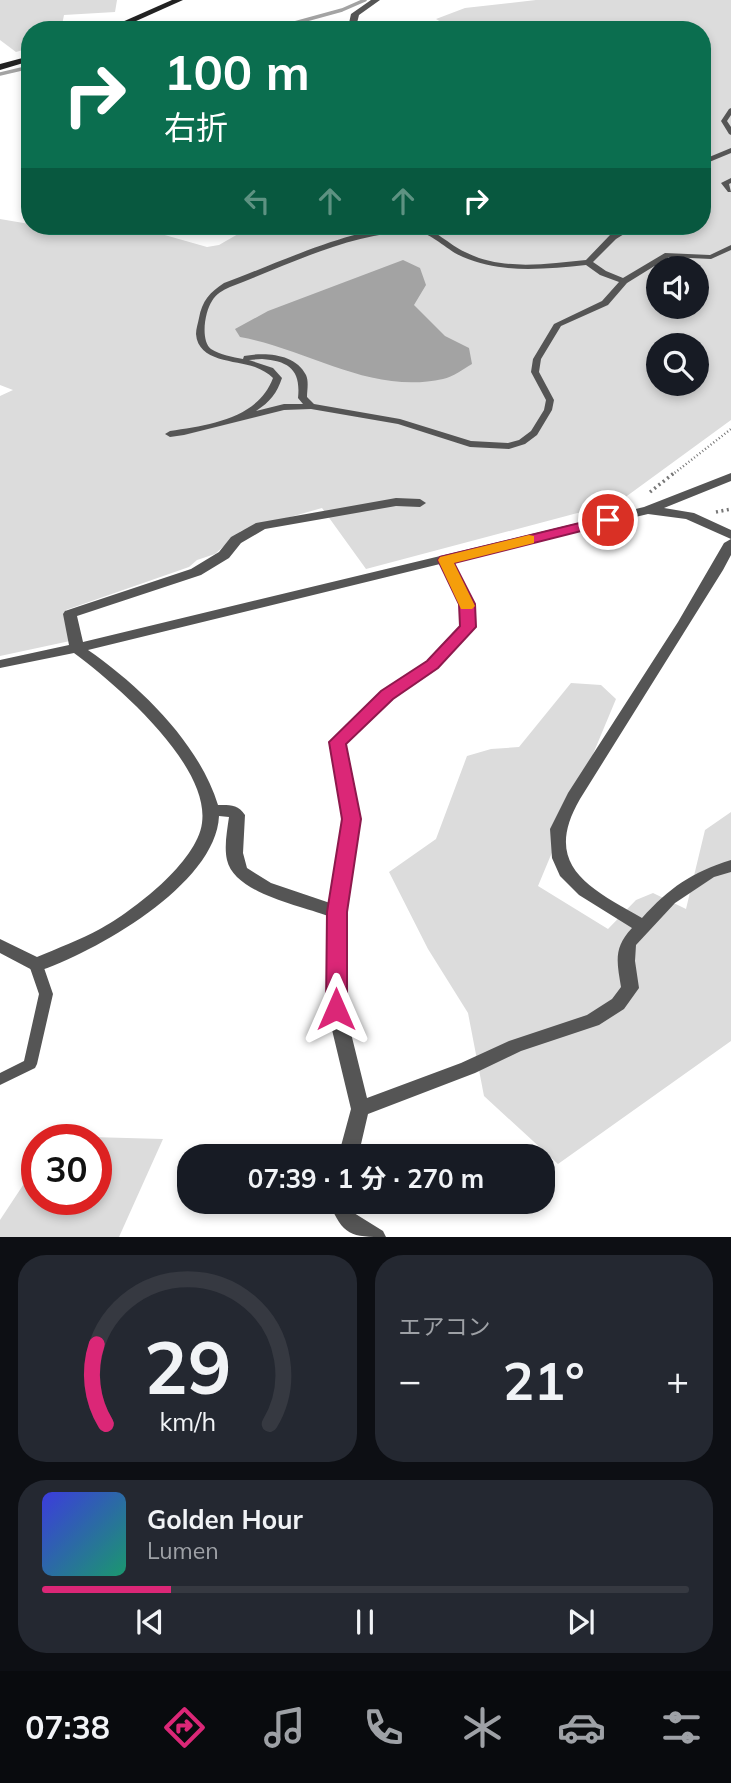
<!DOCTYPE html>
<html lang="ja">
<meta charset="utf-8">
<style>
body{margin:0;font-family:Mulish,"Noto Sans JP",sans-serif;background:#242831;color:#f1f3f6;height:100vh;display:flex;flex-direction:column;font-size:26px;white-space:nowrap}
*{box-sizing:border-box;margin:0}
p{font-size:23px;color:#9ea1a6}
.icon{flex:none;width:38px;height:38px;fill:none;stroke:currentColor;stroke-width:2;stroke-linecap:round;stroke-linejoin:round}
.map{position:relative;height:1237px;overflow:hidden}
.drawer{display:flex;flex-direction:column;gap:18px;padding:18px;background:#0d0f14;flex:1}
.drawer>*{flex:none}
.top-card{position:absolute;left:21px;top:21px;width:690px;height:214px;border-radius:28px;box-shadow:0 4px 10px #0003;background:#0b6e4f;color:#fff;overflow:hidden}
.tools{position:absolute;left:646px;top:256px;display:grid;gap:14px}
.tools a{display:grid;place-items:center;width:63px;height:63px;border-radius:50%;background:#171b24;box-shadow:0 4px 10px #0003;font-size:35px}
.speed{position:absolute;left:21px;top:1124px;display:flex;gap:14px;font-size:35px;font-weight:700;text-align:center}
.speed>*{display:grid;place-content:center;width:91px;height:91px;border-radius:50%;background:#171b24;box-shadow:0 4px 10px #0003;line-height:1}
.speed .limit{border:10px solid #d22;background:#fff;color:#111}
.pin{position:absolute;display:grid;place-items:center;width:60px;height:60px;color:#fff;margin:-30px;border:4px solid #fff;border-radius:50%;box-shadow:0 2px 7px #0007}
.me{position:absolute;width:77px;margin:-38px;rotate:0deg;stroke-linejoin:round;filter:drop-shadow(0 0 5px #0008)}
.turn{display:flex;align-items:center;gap:24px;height:147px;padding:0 28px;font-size:32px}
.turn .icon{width:91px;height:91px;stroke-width:2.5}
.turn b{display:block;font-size:49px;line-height:60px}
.lanes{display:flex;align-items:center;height:66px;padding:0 28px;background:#0003;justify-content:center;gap:35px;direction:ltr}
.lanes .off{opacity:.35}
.big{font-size:52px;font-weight:700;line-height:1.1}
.drawer .card{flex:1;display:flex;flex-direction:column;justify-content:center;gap:10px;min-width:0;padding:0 24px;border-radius:28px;background:#242831}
.drawer .dial{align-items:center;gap:0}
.dial svg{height:182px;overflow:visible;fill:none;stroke:#363941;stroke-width:7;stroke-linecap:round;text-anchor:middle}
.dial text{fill:#f1f3f6;stroke:none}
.song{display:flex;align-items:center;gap:21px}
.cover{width:84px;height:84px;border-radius:10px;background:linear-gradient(135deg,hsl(240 70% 55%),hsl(160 70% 35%))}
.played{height:7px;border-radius:4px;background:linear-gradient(90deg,#db2777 20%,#363941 20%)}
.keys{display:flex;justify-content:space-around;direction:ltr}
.heat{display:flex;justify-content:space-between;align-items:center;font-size:38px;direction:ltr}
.drawer .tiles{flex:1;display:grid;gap:18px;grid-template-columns:1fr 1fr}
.card:last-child{grid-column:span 2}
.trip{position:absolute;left:177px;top:1144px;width:378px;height:70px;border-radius:28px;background:#171b24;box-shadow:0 4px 10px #0003;font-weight:700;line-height:70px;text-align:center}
.dock{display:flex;height:112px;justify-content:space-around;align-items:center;background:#090b0e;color:#9ea1a6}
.dock .icon{width:49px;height:49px}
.dock .current{color:#db2777}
.dock b{font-size:32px;color:#f1f3f6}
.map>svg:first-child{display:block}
</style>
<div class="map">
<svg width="731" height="1237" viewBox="0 0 731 1237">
<rect width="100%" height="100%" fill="#fff"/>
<g fill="#dcdcdc" fill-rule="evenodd">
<path d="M0 0H117L115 12 64 15 61 30H30V48L16 52 0 40Z"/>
<path d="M536 0H731V420L605 512 585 511 366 569 322 508 241 531 215 554 197 560 189 567 66 610 70 641 0 656V396L13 390 0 385V219L47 227 133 226 207 247 219 245 252 226H702V30H455L436 19 465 8ZM658 268H696V306H658ZM658 345H696V383H658Z"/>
<path d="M571 683 601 685 616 699 538 886 608 929 636 900 653 893 686 909 705 830 731 812V1041L558 1164 484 1096 468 1013 428 949 389 872 436 839 467 756 491 749 519 747Z"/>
<path d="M55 1136 163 1139 119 1237H0V1220L37 1164V1199H96V1139H53Z"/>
</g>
<path fill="#a3a3a3" d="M403 260 420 268 426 285 414 305 445 336 469 348 472 364C463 369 453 377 443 379 371 395 308 349 240 337L235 329 268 311Z"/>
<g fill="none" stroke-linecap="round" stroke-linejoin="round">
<g stroke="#a3a3a3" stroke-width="3.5">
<path d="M269 30 342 10 365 0"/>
<path d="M0 74 30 67"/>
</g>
<path stroke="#777" stroke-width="2.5" stroke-dasharray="1 2.5" stroke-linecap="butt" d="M672 475 731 429"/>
<g stroke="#777" stroke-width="3.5" stroke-dasharray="2 3.5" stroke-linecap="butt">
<path d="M650 492 674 473"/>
<path d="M716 512 731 509"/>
</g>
<g fill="#555" fill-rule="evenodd">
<path d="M731 108V115L727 121 731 127V135L729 134 721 121 729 109Z"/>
<path d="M731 148V153L702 165V160Z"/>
<path d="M731 178V183L729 184 731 192H728L721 183Z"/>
<path d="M628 226H637L616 239 593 262 606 271 623 278 665 253 710 255 731 245V250L711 259 669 257 627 283 608 305 561 326 541 359 539 372 554 400 552 410 537 435 525 444 509 449 470 447 398 424 311 409 284 410 184 435 170 437 165 434 170 431C208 425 258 419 273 378 268 373 262 370 255 367 235 360 198 362 196 334 196 329 198 323 199 318 202 301 210 292 224 283 274 265 367 220 418 227 437 230 448 244 465 252 502 271 546 264 586 260L610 235ZM415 231C434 234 446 250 463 257 502 274 545 269 586 265L600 275 619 282 602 301 554 324 533 359 531 372 546 400 544 410 531 431 519 440 508 443 471 441 400 419 314 404 307 397C307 390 309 382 306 375 295 353 264 352 244 356L243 359C233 357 220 355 211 349 200 340 205 311 212 301 216 294 223 290 230 287 290 264 350 233 415 231ZM262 359C289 361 301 370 298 398L303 404H284L256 411C270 402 277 393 282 378L273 368 249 360Z"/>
<path d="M36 960 41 962 43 965 53 994 37 1064 35 1068 0 1085V1073L24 1061 39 994 29 965 31 962Z"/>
</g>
<g fill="#555" fill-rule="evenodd">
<path d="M371 0H380L359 15 357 23 360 30H352L349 23 351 14Z"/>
<path d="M731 473V481L664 508 694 513 731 530V539L686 519 648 514 452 561 474 604 475 627 438 667 392 698 345 743 359 819 345 912V1009L367 1098 461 1063 509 1041 587 1015 612 999 621 987C617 962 613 948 632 928L579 895 560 876 552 858 550 829 568 793 678 622 724 543 731 539V555L723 570 580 799C541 866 590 888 642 918 669 888 692 872 731 860V872L714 877 675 903 636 945 635 961 639 988 624 1009 599 1025 521 1051 475 1073 368 1114 358 1157H338L351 1109 327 1009 328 916C301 906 234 893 227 860 224 847 227 831 229 817L219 816C216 885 94 953 36 972L0 953V939L37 957C58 948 80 940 100 929 133 911 197 862 202 823 210 765 116 684 74 653L0 668V660L69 645 63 614 65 611 191 569 219 552 231 537 256 523 396 498 420 499 426 503 420 507 396 506 265 529 241 543 229 558 201 575 77 616 83 642 644 507ZM440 564 460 604 461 626 428 661 382 692 329 742 343 819 330 903 271 883 247 868 243 853 245 815C238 804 229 805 218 805 199 743 140 686 88 650Z"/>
<path d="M329 1202H349L354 1213 383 1231 386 1237C351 1237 343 1236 329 1202Z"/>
</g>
<g fill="#222" fill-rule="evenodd">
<path d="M172 0H183L116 30H104Z"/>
<path d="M30 56V61L0 70V64Z"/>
</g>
</g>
<path fill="#db2777" stroke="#8e194d" stroke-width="2" d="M608 516 613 517V523L454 563 475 604 476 627 438 668 393 699 346 744 361 819 347 912V1009L344 1015H329L326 1009 327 912 342 819 329 742 381 691 427 661 460 626 459 604 438 560 440 557Z"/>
<path fill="#f59e0b" d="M529 535 534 536V543L454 563 475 606 472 609H461L438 560 440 557Z"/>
</svg>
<div class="tools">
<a><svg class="icon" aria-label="sound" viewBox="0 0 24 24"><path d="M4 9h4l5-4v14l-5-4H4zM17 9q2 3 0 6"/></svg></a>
<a><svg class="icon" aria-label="search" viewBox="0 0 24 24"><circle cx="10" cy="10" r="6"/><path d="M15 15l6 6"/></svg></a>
</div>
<div class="speed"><div class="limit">30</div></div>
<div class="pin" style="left:608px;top:520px;background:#d93025"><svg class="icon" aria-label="arrive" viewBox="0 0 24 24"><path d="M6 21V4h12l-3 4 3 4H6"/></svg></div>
<svg class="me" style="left:336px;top:1009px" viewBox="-20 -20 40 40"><path d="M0-17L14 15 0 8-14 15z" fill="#db2777" stroke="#fff" stroke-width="4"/></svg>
<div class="trip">07:39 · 1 分 · 270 m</div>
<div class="top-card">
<div class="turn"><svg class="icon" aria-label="right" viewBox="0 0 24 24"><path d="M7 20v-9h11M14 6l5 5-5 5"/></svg><div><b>100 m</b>右折</div></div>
<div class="lanes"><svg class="icon off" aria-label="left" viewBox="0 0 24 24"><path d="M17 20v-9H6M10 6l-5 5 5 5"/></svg><svg class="icon off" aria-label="ahead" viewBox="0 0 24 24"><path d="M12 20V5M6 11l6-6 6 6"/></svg><svg class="icon off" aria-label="ahead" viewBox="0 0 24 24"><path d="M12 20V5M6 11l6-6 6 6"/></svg><svg class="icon" aria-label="right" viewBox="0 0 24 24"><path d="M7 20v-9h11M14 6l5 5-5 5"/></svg></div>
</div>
</div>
<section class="drawer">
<div class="tiles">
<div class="card dial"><svg viewBox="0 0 100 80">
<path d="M14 69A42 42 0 1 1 86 69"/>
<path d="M14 69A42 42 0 0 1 10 34" stroke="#db2777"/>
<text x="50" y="56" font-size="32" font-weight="700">29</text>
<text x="50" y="72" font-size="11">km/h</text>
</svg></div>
<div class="card"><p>エアコン</p>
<div class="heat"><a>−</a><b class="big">21°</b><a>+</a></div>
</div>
<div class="card">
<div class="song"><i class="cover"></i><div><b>Golden Hour</b><p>Lumen</p></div></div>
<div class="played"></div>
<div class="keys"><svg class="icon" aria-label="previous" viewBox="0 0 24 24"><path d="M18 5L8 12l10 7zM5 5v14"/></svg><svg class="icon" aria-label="pause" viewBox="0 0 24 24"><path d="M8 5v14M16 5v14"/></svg><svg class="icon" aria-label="next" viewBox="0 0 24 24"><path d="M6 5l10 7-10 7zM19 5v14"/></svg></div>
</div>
</div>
</section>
<nav class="dock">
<b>07:38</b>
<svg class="icon current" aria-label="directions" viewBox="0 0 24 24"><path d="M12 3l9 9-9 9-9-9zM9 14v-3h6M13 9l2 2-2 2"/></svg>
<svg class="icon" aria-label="music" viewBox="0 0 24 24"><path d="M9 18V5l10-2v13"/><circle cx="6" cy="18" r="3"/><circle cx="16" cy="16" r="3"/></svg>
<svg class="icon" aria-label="phone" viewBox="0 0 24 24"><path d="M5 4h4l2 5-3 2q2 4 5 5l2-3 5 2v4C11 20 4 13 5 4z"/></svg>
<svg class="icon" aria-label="climate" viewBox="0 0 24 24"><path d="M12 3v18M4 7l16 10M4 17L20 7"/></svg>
<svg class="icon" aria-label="car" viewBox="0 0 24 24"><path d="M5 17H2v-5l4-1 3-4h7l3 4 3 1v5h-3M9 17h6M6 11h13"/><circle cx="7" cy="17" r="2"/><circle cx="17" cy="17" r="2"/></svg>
<svg class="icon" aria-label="filters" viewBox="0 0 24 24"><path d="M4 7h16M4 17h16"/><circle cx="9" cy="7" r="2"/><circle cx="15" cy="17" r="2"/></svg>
</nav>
